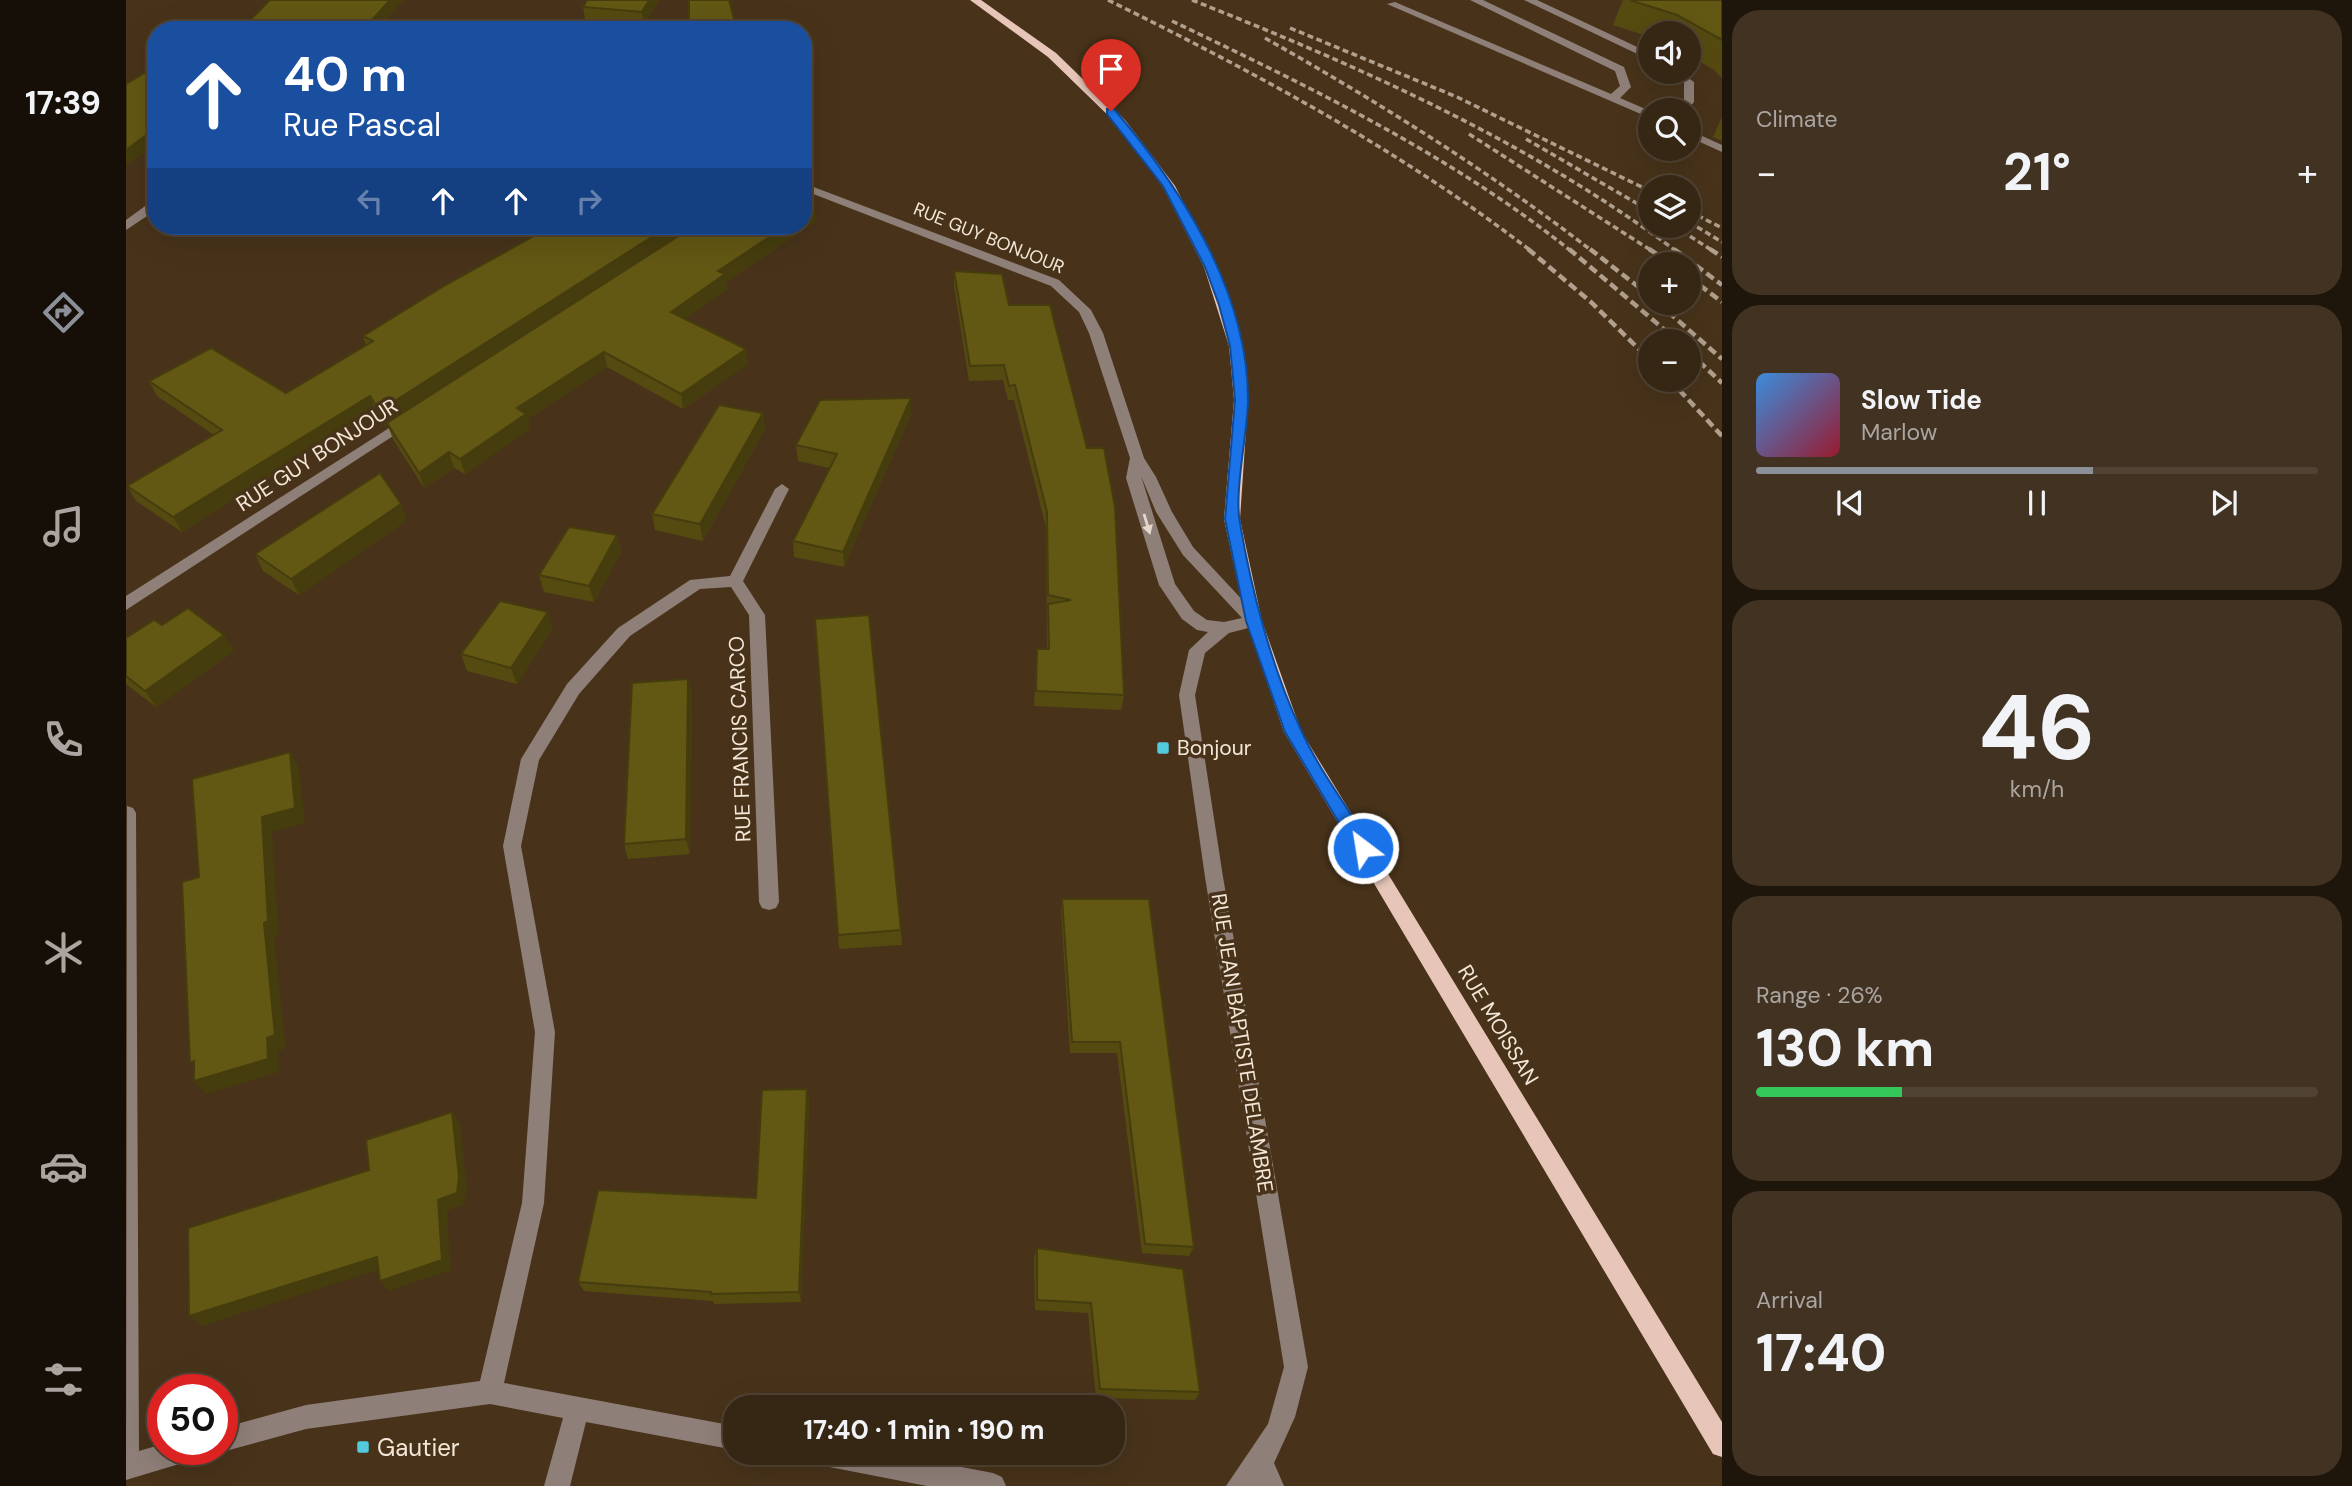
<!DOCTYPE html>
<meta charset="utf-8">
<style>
body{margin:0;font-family:"DM Sans",sans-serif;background:#413222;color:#f1f3f6;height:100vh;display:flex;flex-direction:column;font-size:26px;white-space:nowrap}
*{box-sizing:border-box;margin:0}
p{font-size:23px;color:#aaa5a0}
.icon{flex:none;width:38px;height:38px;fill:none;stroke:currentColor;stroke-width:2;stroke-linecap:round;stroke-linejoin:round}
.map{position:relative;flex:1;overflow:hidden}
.side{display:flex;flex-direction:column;gap:10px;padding:10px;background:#1e150b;width:630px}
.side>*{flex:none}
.guide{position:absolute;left:21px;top:21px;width:665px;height:214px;border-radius:28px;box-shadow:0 7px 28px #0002,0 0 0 2px #504334;background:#1a4fa0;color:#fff;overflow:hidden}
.controls{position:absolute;left:1512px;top:21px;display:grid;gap:14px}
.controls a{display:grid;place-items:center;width:63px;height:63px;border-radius:50%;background:#362614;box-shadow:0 7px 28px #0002,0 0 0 2px #504334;font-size:35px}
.speed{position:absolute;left:21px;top:1374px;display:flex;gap:14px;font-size:35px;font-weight:700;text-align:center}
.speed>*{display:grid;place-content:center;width:91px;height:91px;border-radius:50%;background:#362614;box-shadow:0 7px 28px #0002,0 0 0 2px #504334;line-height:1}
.speed .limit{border:10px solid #d22;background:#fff;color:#111}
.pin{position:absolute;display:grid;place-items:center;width:60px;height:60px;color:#fff;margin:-72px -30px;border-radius:50% 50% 50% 0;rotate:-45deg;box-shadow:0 0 7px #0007}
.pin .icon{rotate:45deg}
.me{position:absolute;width:77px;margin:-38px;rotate:329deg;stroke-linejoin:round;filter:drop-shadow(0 0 5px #0008)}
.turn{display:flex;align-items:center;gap:24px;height:147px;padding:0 21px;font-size:32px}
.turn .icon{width:91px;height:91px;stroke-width:2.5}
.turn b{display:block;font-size:49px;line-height:60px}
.lanes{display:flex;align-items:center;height:66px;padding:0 21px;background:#0003;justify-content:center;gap:35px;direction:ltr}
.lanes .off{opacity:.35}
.big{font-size:52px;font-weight:700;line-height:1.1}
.side .card{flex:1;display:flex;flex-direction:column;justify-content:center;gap:10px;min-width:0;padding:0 24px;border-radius:28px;background:#413222}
.side .dial{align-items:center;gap:0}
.dial b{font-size:91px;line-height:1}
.song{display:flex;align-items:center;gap:21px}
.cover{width:84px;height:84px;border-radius:10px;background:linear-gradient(135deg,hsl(210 70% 55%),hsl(350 70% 35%))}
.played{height:7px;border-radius:4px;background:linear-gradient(90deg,#8c9099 60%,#504334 60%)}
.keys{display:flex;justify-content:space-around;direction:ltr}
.heat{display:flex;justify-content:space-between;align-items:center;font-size:38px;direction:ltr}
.charge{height:10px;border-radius:5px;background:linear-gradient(90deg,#34c759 26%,#504334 0)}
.trip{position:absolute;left:597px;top:1395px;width:402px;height:70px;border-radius:28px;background:#362614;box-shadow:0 7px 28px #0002,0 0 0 2px #504334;font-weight:700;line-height:70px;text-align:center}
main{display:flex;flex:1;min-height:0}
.menu{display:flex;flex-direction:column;width:126px;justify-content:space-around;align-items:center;background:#160f08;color:#aaa5a0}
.menu .icon{width:49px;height:49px}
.menu .on{color:#8c9099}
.menu b{font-size:32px;color:#f1f3f6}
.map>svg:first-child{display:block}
</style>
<main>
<nav class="menu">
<b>17:39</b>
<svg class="icon on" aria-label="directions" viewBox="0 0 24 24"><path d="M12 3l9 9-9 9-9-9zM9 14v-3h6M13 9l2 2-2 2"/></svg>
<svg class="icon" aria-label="music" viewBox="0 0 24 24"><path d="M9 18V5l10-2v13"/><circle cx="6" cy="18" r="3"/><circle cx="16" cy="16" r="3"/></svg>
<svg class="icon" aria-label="phone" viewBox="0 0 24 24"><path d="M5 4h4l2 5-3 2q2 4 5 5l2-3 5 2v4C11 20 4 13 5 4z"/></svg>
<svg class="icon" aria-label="climate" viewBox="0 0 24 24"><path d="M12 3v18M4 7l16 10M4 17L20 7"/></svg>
<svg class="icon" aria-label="car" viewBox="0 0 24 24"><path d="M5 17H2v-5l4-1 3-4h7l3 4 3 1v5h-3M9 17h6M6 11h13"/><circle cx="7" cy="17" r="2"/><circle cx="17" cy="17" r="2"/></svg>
<svg class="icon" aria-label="filters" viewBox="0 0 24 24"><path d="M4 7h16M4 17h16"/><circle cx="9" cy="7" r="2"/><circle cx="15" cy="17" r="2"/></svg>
</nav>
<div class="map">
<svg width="1596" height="1486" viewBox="0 0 1596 1486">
<rect width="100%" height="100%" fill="#48331a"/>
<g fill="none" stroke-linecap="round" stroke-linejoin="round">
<g fill="#8f7f79" fill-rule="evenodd">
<path d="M1344 0H1357L1498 67 1505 87 1494 98 1524 111V118L1261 4 1269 2 1485 94 1494 86 1489 71Z"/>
<path d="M1398 0H1411L1524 53V60Z"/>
<path d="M1542 72H1554L1568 82V102L1561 110H1550L1558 101V83Z"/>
<path d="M1563 130 1596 145V152L1563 137Z"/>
<path d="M677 183 933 280 965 310 977 333 1018 458 1030 477 1046 512 1067 547 1136 621 1134 625 1103 633 1079 653 1069 695 1097 877 1182 1367 1169 1417 1148 1463 1158 1486H1100L1142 1424 1158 1367 1079 877 1053 695 1063 650 1082 632 1071 630 1056 619 1033 585 1000 478 1004 458 963 333 953 312 925 286 677 190ZM1015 476 1030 512 1057 555 1116 618 1098 622 1081 620 1068 611 1049 584Z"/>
<path d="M26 201H30V210L0 230V220Z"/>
<path d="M282 416 289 420 287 423 0 610V596Z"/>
<path d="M656 484 663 489 617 581 639 615 653 902 650 908 643 910 636 908 633 902 623 615 605 587 574 589 504 636 453 694 413 760 395 846 429 1032 418 1203 378 1383 609 1426V1450L460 1422 444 1486H418L437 1418 364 1404 180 1429 96 1452 88 1449H96V1428L180 1405 354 1381 396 1203 409 1032 377 846 395 759 441 684 492 628 564 580 604 576 649 489Z"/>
<path d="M1 806 7 808 10 813 13 1451 37 1444V1449H75L72 1458 63 1461 0 1480Z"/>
<path d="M676 1452H757L867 1473 876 1477 880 1486H801L688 1464 679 1461Z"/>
</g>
<path fill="#e7c6b9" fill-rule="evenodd" d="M844 0H855L930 53 999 120 1049 186 1090 267 1117 346 1122 400 1114 519 1136 621 1175 731 1596 1422V1457L1587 1454 1158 732 1120 621 1098 519 1108 400 1103 346 1078 267 1037 187 991 124 922 57Z"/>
<g stroke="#b1a08e" stroke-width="3.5" stroke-dasharray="6 3.5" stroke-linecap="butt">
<path d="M982 0C1130 73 1274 150 1405 251"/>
<path d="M1066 0C1235 67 1404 142 1550 251"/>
<path d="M1046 21C1184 87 1325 155 1445 251"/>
<path d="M1164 28 1331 97 1524 191"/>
<path d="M1139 38C1252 102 1363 171 1466 251"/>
<path d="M1343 134 1526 251"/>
<path d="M1400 139 1524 211"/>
<path d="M1563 211 1596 228"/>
<path d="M1563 222 1596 242"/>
<path d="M1548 226 1587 251"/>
</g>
<g stroke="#b1a08e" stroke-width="4.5" stroke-dasharray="9 4.5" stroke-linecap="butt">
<path d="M1402 249 1466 303 1524 360"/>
<path d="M1443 249 1552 341"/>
<path d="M1464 249 1524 296"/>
<path d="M1523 249 1546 264"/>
<path d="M1548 249 1596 285"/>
<path d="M1584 249 1596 257"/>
<path d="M1563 277 1596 302"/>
<path d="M1532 303 1596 359"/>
<path d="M1563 352 1596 383"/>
<path d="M1544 380 1596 436"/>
</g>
</g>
<g fill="#554b11">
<path d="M461 0H533L518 24 459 19 457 7Z"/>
<path d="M1497 0H1596V78L1588 70 1563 55V33H1524V37L1487 25Z"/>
<path d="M1596 117V141L1587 137Z"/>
<path d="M688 207 689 222 600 282 601 289 559 319 620 349 622 364 557 409 481 367 402 419 404 429 339 474 328 468 298 488 267 439 261 424 259 426 249 411 56 532 10 501 1 486 88 435 31 396 23 381 160 393 240 345 237 336 677 226Z"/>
<path d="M828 271 883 305 998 695 995 710 908 706 911 649H921L920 527 888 400H882L877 380 843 381 828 286Z"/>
<path d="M785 398V414L718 567 668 557 667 541 704 468 672 461 670 445Z"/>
<path d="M637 413 639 429 577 541 529 530 526 514Z"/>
<path d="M281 520 173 595 137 571 129 554Z"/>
<path d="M491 535 495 552 468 602 418 592 413 575Z"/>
<path d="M689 619 775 930 776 945 713 949Z"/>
<path d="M36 625 108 651 30 707 0 684V638Z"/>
<path d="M427 628 391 684 341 671 335 654Z"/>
<path d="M562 679 566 696 564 854 502 859 498 844Z"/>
<path d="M936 899H1023L1068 1247 1063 1256 1016 1253 991 1053H944L935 912Z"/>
<path d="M681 1089 683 1101 675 1302 588 1304 587 1301 458 1291 452 1282 630 1198Z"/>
<path d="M911 1248 1074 1392 1069 1400 970 1398 962 1313 909 1310 908 1259Z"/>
</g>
<g fill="#453d0e">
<path d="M264 0H278L251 30H237Z"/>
<path d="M523 0H533L518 24 516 12Z"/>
<path d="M30 128V144L0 166V150Z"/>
<path d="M688 207 689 222 600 282 601 289 548 327 545 312 592 271 660 226H677V214Z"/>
<path d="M543 226H569L259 426 253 411Z"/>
<path d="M620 349 622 364 557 409 555 394Z"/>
<path d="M478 352 481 367 402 419 404 429 339 474 334 459 391 408Z"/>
<path d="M244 396 249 411 56 532 47 517Z"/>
<path d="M785 398V414L718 567 717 552Z"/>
<path d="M637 413 639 429 577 541 574 524Z"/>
<path d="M323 452 328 468 298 488 293 473Z"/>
<path d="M275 504 281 520 173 595 165 579Z"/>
<path d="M491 535 495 552 468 602 463 586Z"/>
<path d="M422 612 427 628 391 684 385 668Z"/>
<path d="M98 635 108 651 30 707 19 691Z"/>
<path d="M562 679 566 696 564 854 560 839Z"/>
<path d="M164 752 173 768 179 823 146 832 153 936 148 937 160 1048 152 1051 153 1072 80 1094 68 1081 141 1038 136 817Z"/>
<path d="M681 1089 683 1101 675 1302 673 1292Z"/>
<path d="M326 1112 334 1124 341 1188 339 1204 321 1211 325 1270 263 1291 254 1281Z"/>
<path d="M251 1257 261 1267 76 1326 63 1316Z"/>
</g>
<g fill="#635714" stroke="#453d0e" stroke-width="2">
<path d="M144 0H264L237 30H114Z"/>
<path d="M461 0H523L516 12 457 7Z"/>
<path d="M563 0H603L611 30H563Z"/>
<path d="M1504 0H1596V40L1551 15Z"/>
<path d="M30 66V128L0 150V84Z"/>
<path d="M677 203 688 207 677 214Z"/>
<path d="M426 226H543L253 411 244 396 47 517 1 486 96 430 23 381 85 348 160 393 247 341 237 336 318 286Z"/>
<path d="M568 226H660L592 271 599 274 545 312 620 349 555 394 478 352 391 408 400 414 334 459 323 452 293 473 261 423Z"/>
<path d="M828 271 876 274 883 305H924L961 448H978L989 507 998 695 910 691 911 649H923L922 604 945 600 922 595 921 512 889 385 883 386 878 365 844 366Z"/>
<path d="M785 398 717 552 667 541 711 454 670 445 694 400Z"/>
<path d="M593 405 637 413 574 524 526 514Z"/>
<path d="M254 473 275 504 165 579 129 554Z"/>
<path d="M443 527 491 535 463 586 413 575Z"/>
<path d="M374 601 422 612 385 668 335 654Z"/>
<path d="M62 608 98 635 19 691 0 676V638L28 620 36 625Z"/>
<path d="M743 615 775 930 712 935 689 619Z"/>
<path d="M562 679 560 839 498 844 506 683Z"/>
<path d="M164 752 169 808 136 817 142 921 138 923 149 1035 141 1038 142 1059 68 1081V1061L64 1063 56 882 73 877 66 779Z"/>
<path d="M936 899H1023L1068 1247 1019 1244 994 1042H946Z"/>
<path d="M681 1089 673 1292 585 1294V1292L452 1282 472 1190 630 1198 636 1090Z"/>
<path d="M326 1112 333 1177 331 1193 312 1200 316 1260 254 1281 251 1257 63 1316 62 1228 243 1170 240 1140Z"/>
<path d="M911 1248 1057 1269 1074 1392 974 1389 965 1303 911 1300Z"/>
</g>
<defs><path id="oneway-solid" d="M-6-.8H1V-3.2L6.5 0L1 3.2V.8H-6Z" transform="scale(1.75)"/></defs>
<use fill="#e5d7ca" href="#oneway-solid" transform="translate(1021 524) rotate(73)"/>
<path fill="#1a73e8" stroke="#114b97" stroke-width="2" d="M981 109H988C1056 189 1123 293 1122 402 1121 436 1108 492 1114 523 1125 589 1146 669 1175 730 1193 770 1221 806 1243 843L1246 848 1243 853H1231L1159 732 1120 621 1099 519 1109 400 1104 346 1093 305 1079 267 1037 186 981 114Z"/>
<g fill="#54cade" stroke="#48331a" stroke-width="2.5">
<rect x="1030" y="741" width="14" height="14" rx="3.5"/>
<rect x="230" y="1440" width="14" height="14" rx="3.5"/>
</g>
<g text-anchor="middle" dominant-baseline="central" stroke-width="7" stroke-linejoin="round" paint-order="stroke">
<g font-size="18" fill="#f4e7d8" stroke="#48331a">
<text transform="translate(863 238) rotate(22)">RUE GUY BONJOUR</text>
</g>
<g font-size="21" fill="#f4e7d8" stroke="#48331a">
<text transform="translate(191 455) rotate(-33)">RUE GUY BONJOUR</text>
<text transform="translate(614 739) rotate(-92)">RUE FRANCIS CARCO</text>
<text transform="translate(1372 1025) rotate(59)">RUE MOISSAN</text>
<text transform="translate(1116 1043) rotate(81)">RUE JEAN BAPTISTE DELAMBRE</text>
</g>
<g font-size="21" fill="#f4e7d8" stroke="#48331a" text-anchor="start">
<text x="1051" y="748">Bonjour</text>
</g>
<g font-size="24" fill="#f4e7d8" stroke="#48331a" text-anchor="start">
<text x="251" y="1447">Gautier</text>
</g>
</g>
</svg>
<div class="controls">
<a><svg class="icon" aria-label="sound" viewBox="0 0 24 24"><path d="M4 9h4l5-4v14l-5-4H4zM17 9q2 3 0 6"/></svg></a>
<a><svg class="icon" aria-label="search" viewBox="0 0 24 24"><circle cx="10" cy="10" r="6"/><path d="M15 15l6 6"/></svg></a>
<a><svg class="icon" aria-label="layers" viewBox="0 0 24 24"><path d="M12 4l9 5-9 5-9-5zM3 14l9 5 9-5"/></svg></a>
<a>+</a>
<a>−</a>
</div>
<div class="speed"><div class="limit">50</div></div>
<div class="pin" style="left:985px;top:111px;background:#d93025"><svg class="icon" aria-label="arrive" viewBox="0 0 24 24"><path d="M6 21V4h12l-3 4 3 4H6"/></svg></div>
<svg class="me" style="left:1237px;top:848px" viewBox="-20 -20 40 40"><circle r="17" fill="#1a73e8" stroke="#fff" stroke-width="3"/><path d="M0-11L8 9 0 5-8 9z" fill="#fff"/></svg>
<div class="trip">17:40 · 1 min · 190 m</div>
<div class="guide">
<div class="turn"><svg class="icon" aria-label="ahead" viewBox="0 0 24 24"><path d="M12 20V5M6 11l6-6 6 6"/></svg><div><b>40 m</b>Rue Pascal</div></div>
<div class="lanes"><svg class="icon off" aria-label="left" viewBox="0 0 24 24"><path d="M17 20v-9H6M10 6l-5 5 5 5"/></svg><svg class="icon" aria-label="ahead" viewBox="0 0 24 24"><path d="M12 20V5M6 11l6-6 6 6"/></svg><svg class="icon" aria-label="ahead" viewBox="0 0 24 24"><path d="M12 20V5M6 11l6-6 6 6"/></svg><svg class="icon off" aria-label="right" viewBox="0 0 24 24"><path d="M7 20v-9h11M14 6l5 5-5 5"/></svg></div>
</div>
</div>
<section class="side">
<div class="card"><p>Climate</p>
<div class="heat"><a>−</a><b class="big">21°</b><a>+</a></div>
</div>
<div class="card">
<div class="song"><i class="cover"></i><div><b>Slow Tide</b><p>Marlow</p></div></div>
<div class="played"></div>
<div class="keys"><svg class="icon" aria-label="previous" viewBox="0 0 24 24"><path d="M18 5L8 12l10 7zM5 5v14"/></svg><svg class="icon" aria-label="pause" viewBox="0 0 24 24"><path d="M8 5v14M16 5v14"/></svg><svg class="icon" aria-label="next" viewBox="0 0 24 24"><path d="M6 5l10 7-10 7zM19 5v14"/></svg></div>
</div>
<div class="card dial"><b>46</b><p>km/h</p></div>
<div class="card"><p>Range · 26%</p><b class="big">130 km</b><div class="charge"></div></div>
<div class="card"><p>Arrival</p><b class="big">17:40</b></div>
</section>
</main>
